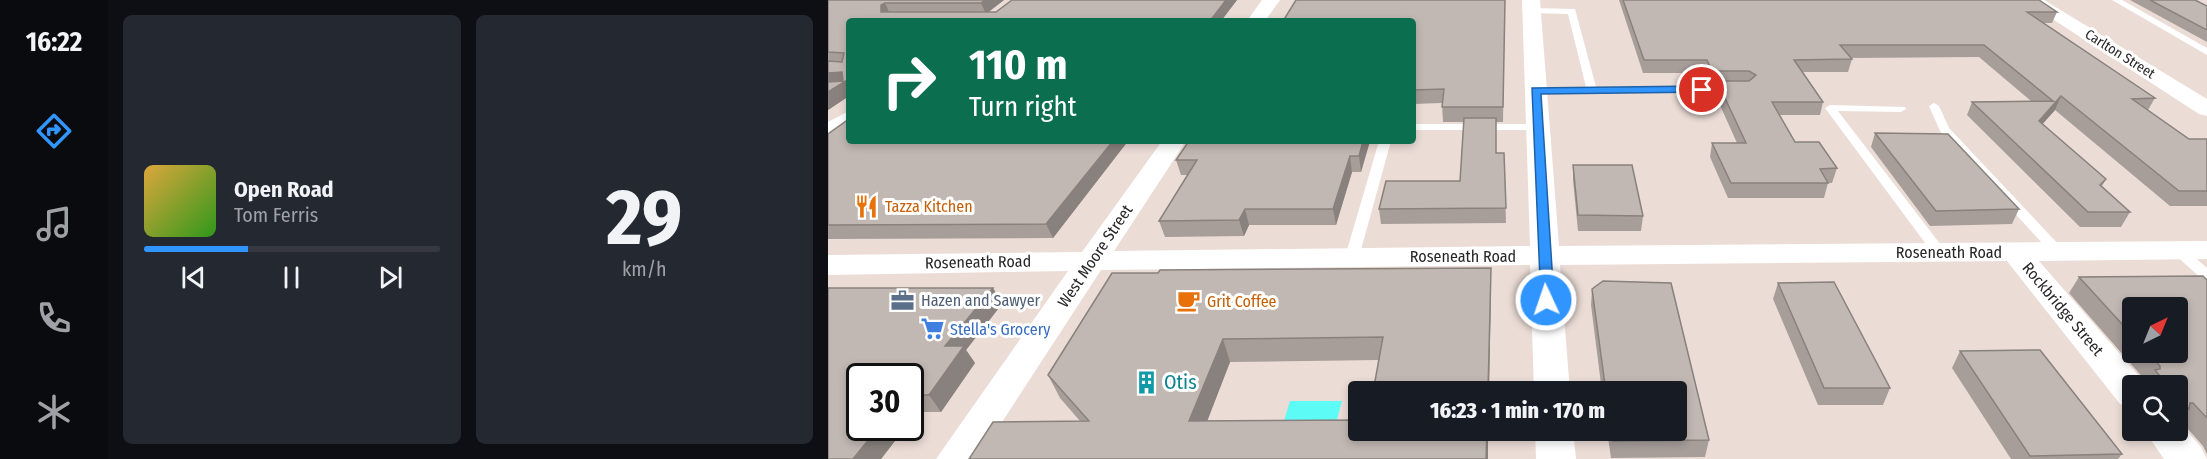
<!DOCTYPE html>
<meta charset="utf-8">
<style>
body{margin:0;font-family:"Fira Sans Condensed",sans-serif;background:#242831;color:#f1f3f6;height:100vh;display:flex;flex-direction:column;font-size:22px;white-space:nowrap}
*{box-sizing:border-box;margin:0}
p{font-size:20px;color:#9ea1a6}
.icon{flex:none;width:33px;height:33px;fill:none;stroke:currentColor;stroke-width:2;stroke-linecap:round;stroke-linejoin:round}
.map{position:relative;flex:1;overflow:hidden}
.side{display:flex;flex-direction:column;gap:15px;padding:15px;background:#0d0f14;width:720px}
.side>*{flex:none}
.hud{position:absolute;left:18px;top:18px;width:570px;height:126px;border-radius:6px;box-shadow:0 3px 9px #0003;background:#0b6e4f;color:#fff;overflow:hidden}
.needle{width:39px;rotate:43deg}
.buttons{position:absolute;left:1294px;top:297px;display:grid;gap:12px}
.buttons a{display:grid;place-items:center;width:66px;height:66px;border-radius:6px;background:#171b24;box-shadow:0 3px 9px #0003;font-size:30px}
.speed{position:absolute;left:18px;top:363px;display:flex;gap:12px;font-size:30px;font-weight:700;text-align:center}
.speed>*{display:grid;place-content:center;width:78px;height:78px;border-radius:50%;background:#171b24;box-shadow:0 3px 9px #0003;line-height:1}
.speed .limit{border:3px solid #111;border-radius:9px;background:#fff;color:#111}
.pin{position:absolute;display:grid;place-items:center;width:51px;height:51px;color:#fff;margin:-26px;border:3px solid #fff;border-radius:50%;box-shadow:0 2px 6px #0007}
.me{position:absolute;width:66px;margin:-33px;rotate:357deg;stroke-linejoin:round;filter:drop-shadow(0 0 4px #0008)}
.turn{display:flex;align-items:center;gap:21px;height:126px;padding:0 24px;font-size:27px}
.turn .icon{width:78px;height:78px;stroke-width:2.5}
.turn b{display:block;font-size:42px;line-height:51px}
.side .widget{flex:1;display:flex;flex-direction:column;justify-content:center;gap:9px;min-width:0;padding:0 21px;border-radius:9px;background:#242831}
.side .dial{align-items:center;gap:0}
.dial b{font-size:78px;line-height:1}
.song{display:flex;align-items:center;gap:18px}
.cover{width:72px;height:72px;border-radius:9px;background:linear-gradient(135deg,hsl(40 70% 55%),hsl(110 70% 35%))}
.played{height:6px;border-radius:3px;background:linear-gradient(90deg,#3095ff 35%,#363941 35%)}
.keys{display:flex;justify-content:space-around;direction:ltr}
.side .tiles{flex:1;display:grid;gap:15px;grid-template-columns:repeat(2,1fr)}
.trip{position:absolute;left:520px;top:381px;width:339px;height:60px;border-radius:6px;background:#171b24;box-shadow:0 3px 9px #0003;font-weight:800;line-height:60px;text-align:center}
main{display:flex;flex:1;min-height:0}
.tabs{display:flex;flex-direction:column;width:108px;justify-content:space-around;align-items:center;background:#090b0e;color:#9ea1a6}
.tabs .icon{width:42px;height:42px}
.tabs .current{color:#3095ff}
.tabs b{font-size:27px;color:#f1f3f6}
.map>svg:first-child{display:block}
</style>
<main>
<nav class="tabs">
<b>16:22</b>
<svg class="icon current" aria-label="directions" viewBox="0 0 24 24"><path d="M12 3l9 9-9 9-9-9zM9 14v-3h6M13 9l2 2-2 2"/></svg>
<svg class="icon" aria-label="music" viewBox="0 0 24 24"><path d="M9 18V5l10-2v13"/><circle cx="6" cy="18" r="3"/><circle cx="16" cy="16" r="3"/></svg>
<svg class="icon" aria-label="phone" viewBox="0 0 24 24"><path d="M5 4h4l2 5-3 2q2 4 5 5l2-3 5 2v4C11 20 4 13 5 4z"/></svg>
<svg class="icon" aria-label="climate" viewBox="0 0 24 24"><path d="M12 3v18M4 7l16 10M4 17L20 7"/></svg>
</nav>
<section class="side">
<div class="tiles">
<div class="widget">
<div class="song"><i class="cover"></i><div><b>Open Road</b><p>Tom Ferris</p></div></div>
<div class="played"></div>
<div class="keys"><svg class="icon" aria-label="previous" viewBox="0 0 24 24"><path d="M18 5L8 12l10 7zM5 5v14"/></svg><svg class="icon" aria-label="pause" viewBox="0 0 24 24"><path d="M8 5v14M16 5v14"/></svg><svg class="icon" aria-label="next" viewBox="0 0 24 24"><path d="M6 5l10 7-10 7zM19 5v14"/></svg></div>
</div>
<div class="widget dial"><b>29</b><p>km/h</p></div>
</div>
</section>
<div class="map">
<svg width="1379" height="459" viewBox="0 0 1379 459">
<rect width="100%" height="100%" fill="#ecdcd6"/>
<path fill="#5cfbf5" d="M462 401H514L508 423 455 424Z"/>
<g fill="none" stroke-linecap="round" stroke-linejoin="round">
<g fill="#fff" fill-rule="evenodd">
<path d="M1284 0H1294L1379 48V55Z"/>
<path d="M703 8 747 9 768 87 906 86 911 89 906 92 703 93 702 91 707 88 758 87 740 14 700 13V9Z"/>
<path d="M1106 103 1111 106 1121 128 1234 248 1236 251 1234 254H1224L1112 131 1101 106Z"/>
<path d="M1002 105 1077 107 1078 109 1073 112 1010 111 1116 249 1118 252 1116 255H1106L997 108Z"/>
<path d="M585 124H710L716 127 710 130H585Z"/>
<path d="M551 141H563L531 257 524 261 517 257Z"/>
<path d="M1350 246 1355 247 1379 268V281L1374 279 1345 253 1343 250Z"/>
</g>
<g fill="#fff" fill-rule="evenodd">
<path d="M434 0H452L437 21H419Z"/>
<path d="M694 0H712L731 246 1379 241V259L1211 261 1318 384 1305 386V408L1292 404 1179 261 732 265 742 392H706L702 265 273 270 150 459H108L240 271 0 275V255L254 252 334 141H358L286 251 702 246Z"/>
<path d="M1195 0H1216L1379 99V116L1371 114Z"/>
<path d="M21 111V128L0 139V122Z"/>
<path d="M1350 421 1373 447 1379 459H1336L1316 430H1350Z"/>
<path d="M707 430H745L748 459H708Z"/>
</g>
</g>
<g fill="#a79e9a" fill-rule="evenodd">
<path d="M0 0H176L160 12H168L184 0H409L393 21H21V96L0 110Z"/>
<path d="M677 0 675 122H668V153H676L678 223 553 224 551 209 632 181 636 122H615L614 103 585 104V21Z"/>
<path d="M791 0H1211L1229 12 1224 23H1216L1327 98 1320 110 1361 139H1379V206H1342L1227 110 1214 124 1278 179 1274 186 1302 212 1293 227H1252L1139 115 1144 102 1203 101 1151 57 1022 58 1024 59 1020 72H975L995 102 992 115H951L967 142 1009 168 1004 183H1000L996 198H900L882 157 884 143H909L887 94 888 84H882L877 73H815Z"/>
<path d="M1302 0H1367L1379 6V42Z"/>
<path d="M1047 133 1191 209 1184 224 1102 226 1043 147Z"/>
<path d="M0 134 300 141 225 238 0 239Z"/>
<path d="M361 141H542L533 172H524L508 225H421L416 236 337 237 331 221 359 175H353L348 160Z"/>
<path d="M745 165 815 216 813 231H750L745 180Z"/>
<path d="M663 268V290L550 360 402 362 379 421H252L232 398 220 375Z"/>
<path d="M1251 277 1379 280V454L1375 446 1352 420 1350 423V386H1315L1318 381 1241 293ZM1305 308 1350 352H1305Z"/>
<path d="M775 281 843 283 881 440 877 457 783 458 779 430H849V392H774L763 305 764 289Z"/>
<path d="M950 283 1062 388 1055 405H990L945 299Z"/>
<path d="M0 288H165L174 304 138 350 147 363 113 412H89L82 420V376H32V428H77L53 459H0Z"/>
<path d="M1132 351 1294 454 1290 459H1183L1124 368Z"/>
</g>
<g fill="#88817d">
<path d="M157 0H176L158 14 153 3Z"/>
<path d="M398 0H409L393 21H382Z"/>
<path d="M57 3 62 14 53 12V5Z"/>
<path d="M14 72 21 79V96L0 110V73Z"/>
<path d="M1233 96 1227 110 1205 135 1211 121Z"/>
<path d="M285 141H300L225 238 218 224Z"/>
<path d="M535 141H542L533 172 531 156Z"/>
<path d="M522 156 524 172 508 225 505 209Z"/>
<path d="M417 209 421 225 416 236 411 220Z"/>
<path d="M663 268V290L661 392H660Z"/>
<path d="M165 288 174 304 138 350 147 363 113 412 101 395 117 346Z"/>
<path d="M395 339 402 362 370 445 361 421Z"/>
<path d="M82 404 89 412 82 420Z"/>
<path d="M50 428H77L53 459H25Z"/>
<path d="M659 430H660V459H658Z"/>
</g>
<g fill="#c2b8b3" stroke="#88817d" stroke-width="1.5">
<path d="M0 0H157L153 3H57L53 5V12H168L184 0H398L382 21H21V79L0 92V82L15 81 14 72 0 73V61L14 62 16 53 0 52Z"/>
<path d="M468 0H677L675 107H614L616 89 585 90V21H455Z"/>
<path d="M795 0H1211L1229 12H1199L1327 98 1304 99 1361 139H1379V191H1351L1233 96 1211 121 1278 179 1272 185 1302 212H1260L1144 102 1225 101 1156 45H1012L1024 59 966 60 995 102H944L967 142H991L1009 168 992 169 1000 183H903L884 143H918L889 81H921L928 75 921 71H884L879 60H816Z"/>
<path d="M1322 0H1367L1379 6V30Z"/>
<path d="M636 118H668V153H676L678 208 551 209 558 181H632Z"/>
<path d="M21 119V141H285L218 224 0 225V134Z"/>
<path d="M1047 133 1120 134 1191 209 1108 211Z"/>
<path d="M361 141H535L531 156H522L505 209H417L411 220 331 221 369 160H348Z"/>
<path d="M745 165H804L815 216 750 215Z"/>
<path d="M663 268 660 392H545L555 337 395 339 361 421 531 420V430H659L658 459H141L165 422 261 421 220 375 284 273H330L332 270Z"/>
<path d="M1375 276 1379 280V418L1365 403H1362L1361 409 1350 396V386H1340L1327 370 1332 369V366L1320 352H1350V308H1305V336L1251 277Z"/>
<path d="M775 281 843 283 881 440 785 441 783 430H849V392H778L764 289Z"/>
<path d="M1006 282 1062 388H996L950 283Z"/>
<path d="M0 288H165L117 346H136L101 395H82V376H32V428H50L25 459H0Z"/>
<path d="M1212 350 1294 454 1202 456 1132 351Z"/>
</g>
<path fill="#3095ff" stroke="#1f61a6" stroke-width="1.5" d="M874 86 879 90 877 92 713 94 726 300 718 306 713 304 704 88Z"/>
<defs>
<symbol id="restaurant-bare" viewBox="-9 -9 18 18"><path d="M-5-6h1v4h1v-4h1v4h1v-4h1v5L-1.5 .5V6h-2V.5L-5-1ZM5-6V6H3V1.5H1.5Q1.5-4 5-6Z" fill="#e8710a" stroke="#fff" stroke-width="2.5" paint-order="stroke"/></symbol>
<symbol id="office-bare" viewBox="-9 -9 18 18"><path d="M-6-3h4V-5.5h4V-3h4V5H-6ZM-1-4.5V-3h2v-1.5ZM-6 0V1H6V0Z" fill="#5c6f8a" stroke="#fff" stroke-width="2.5" paint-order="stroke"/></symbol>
<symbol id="cafe-bare" viewBox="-9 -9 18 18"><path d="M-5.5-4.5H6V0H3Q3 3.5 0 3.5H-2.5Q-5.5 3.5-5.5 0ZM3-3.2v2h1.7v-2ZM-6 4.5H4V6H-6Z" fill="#e8710a" stroke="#fff" stroke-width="2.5" paint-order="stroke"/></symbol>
<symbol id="supermarket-bare" viewBox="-9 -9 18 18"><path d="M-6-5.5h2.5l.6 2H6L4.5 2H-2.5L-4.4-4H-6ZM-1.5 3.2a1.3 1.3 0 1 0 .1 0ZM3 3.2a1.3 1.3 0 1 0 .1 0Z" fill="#3f7fe0" stroke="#fff" stroke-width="2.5" paint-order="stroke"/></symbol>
<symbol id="building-bare" viewBox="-9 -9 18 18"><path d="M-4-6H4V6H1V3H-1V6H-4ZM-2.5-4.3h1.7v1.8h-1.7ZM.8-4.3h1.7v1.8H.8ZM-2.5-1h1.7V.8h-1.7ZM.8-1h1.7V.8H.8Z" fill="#0f9aa8" stroke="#fff" stroke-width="2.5" paint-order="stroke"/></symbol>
</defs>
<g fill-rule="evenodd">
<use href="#restaurant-bare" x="22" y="190" width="33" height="33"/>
<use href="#office-bare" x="58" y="284" width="33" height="33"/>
<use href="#cafe-bare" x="344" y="284" width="33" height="33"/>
<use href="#supermarket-bare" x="88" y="312" width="33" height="33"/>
<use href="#building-bare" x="302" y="366" width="33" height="33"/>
</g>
<g text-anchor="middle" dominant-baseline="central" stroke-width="6" stroke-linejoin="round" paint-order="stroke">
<g font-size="14" fill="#272727" stroke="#fff">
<text transform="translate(1292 54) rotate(32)">Carlton Street</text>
</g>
<g font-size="16" fill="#c56008" stroke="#fff" text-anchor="start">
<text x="57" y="206">Tazza Kitchen</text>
<text x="379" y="301">Grit Coffee</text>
</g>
<g font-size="16" fill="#272727" stroke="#fff">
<text x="1121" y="252">Roseneath Road</text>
<text transform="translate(267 256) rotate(-56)">West Moore Street</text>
<text x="635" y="256">Roseneath Road</text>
<text transform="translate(150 262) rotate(-1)">Roseneath Road</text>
<text transform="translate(1235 309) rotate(50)">Rockbridge Street</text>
</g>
<g font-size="16" fill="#4e5e75" stroke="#fff" text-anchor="start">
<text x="93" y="300">Hazen and Sawyer</text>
</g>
<g font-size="16" fill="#366cbe" stroke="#fff" text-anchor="start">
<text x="122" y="329">Stella's Grocery</text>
</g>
<g font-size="20" fill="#0d838f" stroke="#fff" text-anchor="start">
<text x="336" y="382">Otis</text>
</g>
</g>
</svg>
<div class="buttons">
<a><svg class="needle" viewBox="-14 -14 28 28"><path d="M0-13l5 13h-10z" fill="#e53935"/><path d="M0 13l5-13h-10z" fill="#9ea1a6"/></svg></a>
<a><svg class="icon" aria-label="search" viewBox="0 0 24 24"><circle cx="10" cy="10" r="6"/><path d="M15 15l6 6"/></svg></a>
</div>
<div class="speed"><div class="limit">30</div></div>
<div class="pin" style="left:874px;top:90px;background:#d93025"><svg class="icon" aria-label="arrive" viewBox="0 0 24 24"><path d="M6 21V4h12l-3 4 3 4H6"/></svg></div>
<svg class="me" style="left:718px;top:300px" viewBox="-20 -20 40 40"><circle r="17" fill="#3095ff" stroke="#fff" stroke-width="3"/><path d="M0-11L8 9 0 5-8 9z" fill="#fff"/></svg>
<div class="trip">16:23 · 1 min · 170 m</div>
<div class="hud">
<div class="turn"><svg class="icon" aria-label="right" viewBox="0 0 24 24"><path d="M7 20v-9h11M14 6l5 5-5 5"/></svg><div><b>110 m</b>Turn right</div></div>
</div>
</div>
</main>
